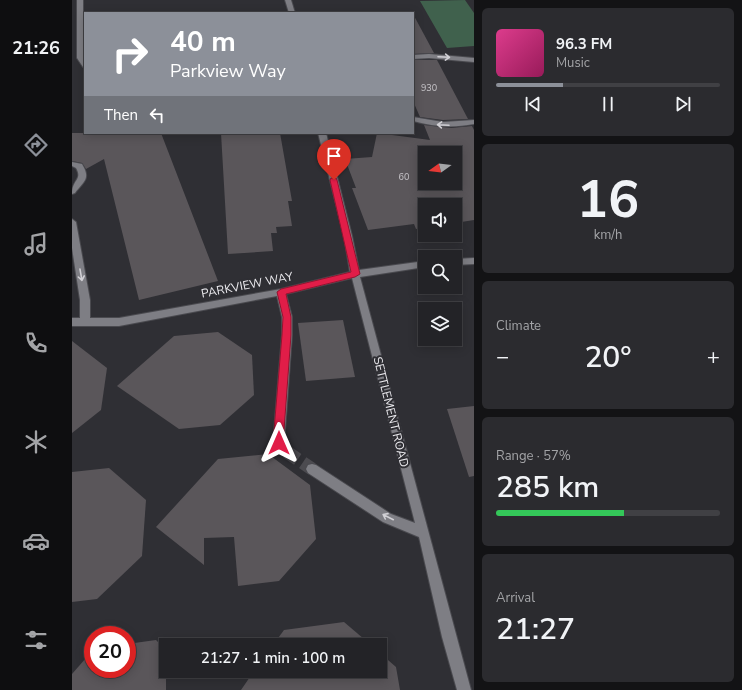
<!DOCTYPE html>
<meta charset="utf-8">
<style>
body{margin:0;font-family:"Nunito Sans",sans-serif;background:#2b2b2f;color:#f1f3f6;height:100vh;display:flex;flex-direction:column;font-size:15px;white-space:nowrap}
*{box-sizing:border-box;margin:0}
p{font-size:13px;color:#a3a4a7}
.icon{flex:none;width:22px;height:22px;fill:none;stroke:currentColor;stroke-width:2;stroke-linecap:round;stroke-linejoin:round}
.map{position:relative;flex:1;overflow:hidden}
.side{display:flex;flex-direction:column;gap:8px;padding:8px;background:#131315;width:268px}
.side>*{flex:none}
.top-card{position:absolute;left:12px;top:12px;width:330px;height:122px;border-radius:0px;box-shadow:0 2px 10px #0003,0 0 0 1px #404044;background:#8c9099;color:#fff;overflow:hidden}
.needle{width:26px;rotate:255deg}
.fabs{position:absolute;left:346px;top:146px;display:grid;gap:8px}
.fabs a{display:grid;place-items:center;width:44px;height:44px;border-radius:0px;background:#232327;box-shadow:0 2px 10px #0003,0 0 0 1px #404044;font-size:20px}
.speed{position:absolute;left:12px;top:626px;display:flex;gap:8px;font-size:20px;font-weight:700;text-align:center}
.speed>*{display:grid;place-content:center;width:52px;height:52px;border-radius:50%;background:#232327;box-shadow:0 2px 10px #0003,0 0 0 1px #404044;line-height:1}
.speed .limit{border:6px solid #d22;background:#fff;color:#111}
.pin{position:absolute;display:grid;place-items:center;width:34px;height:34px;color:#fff;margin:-41px -17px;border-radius:50% 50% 50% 0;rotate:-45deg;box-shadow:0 0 4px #0007}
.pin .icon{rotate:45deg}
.me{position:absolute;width:44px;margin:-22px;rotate:0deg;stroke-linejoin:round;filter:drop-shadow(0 0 3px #0008)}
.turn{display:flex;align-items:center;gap:14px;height:84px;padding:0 20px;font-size:18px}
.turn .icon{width:52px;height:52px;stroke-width:2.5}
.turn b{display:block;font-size:28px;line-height:34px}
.then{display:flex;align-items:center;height:38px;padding:0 20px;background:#0003;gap:8px;font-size:15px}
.big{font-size:30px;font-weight:600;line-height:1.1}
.side .widget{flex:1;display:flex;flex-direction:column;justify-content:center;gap:6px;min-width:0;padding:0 14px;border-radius:6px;background:#2b2b2f}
.side .dial{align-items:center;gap:0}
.dial b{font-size:52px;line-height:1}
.song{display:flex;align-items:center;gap:12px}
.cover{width:48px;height:48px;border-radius:6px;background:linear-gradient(135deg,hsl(330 70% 55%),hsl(330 70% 35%))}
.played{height:4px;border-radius:2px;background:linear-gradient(90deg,#8c9099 30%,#404044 30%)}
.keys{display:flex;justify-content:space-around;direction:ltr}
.heat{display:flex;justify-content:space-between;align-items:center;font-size:22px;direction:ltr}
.charge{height:6px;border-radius:3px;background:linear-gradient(90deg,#34c759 57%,#404044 0)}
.trip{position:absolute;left:87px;top:638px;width:228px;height:40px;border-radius:0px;background:#232327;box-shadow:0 2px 10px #0003,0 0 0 1px #404044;font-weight:600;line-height:40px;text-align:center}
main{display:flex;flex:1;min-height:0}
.tab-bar{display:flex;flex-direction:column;width:72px;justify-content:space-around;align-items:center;background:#0e0e10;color:#a3a4a7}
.tab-bar .icon{width:28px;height:28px}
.tab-bar .active{color:#8c9099}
.tab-bar b{font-size:18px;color:#f1f3f6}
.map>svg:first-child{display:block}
</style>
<main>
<nav class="tab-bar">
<b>21:26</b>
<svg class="icon active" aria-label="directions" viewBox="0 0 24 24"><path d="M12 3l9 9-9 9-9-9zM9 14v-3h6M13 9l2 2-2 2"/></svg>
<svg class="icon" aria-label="music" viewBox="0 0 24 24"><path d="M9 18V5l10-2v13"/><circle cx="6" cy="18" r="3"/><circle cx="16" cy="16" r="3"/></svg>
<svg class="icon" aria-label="phone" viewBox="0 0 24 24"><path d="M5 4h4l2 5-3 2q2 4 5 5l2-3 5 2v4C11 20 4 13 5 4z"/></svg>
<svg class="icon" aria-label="climate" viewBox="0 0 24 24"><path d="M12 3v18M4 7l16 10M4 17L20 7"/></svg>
<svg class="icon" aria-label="car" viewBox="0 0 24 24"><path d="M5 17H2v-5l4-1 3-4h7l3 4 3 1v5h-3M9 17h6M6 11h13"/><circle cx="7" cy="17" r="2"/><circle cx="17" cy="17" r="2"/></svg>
<svg class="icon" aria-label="filters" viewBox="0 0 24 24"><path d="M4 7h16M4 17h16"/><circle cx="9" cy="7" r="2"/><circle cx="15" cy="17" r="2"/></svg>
</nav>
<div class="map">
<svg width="402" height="690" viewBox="0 0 402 690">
<rect width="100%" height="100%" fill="#2f2f34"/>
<path fill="#40614d" d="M393 0 402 13V46L375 48 348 1Z"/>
<g fill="#5a565a" fill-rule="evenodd">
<path d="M341 14 362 53 341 54Z"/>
<path d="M341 60H365L396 119 371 120 348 117 341 101Z"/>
<path d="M352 125 379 128 400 126 402 130V220L383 223V205H353V227L344 229 342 224 296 230 280 188H284L273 159 300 157 305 133 358 140ZM353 153H383V183H353Z"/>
<path d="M0 133H89L146 281 67 300 32 159 14 169 10 163 0 161Z"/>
<path d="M149 133H208L220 201H216L220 226 204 227 205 233H199L201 251 156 254Z"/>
<path d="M271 320 283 377 234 381 226 323Z"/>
<path d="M146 332 180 355 182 395 148 425 107 429 45 386 102 336Z"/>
<path d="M0 341 35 368 29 410 0 433Z"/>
<path d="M402 406V476L397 477 375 409Z"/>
<path d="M196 454 238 485 244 539 207 581 166 586 162 537 132 538V565L84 527 146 459Z"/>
<path d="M37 468 74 500 70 556 25 599 0 602V472Z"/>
<path d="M272 622 299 645H201L212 630Z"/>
<path d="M84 640 94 650V690H0V674L21 650V669H55V644Z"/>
<path d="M308 653 324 667 328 690H169L182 671H308Z"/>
</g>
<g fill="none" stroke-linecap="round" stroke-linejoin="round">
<path stroke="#4c4b50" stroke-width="10" stroke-dasharray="10 5" stroke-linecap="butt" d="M212 450 217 453"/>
<path stroke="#4c4b50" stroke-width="13" stroke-dasharray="13 6" stroke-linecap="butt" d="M215 452 240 469"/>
<defs>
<g id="minor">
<path d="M5 0H11V58L13 61V68L11 67 5 58Z"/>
<path d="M213 0H219L223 13H217Z"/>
<path d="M357 54 402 58V62L357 58 341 59V55Z"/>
<path d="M341 117 371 122 402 120V124C381 128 362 127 341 121Z"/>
<path d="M246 133H254L280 236 287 270 353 261V267L288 277 399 690H385L370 637 347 537 311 522 236 473 234 469 236 465 240 464 244 465 319 514 343 523 280 278 214 294 220 317V335L213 430V442L218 450 216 454 212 455 208 454 201 443 210 335V317L205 296 47 326H0V318H8V300L0 248V219L4 222 18 300V318H47L209 289 278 272 272 236Z"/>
<path d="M0 162 10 164C19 179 12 181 3 193L0 194C0 179 11 180 4 168L0 166Z"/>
<path d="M402 258V264L383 265V259Z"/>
</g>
</defs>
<use href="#minor" stroke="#4a4a4f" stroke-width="2"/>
<use href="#minor" fill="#7e7e84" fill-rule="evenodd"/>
</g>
<defs><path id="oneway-shaft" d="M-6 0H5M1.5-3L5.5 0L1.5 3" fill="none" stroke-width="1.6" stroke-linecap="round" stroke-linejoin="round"/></defs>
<g stroke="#d1d0d5">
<use href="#oneway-shaft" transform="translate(372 57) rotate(3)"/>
<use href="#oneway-shaft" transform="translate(371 125) rotate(-177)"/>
<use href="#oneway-shaft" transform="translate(9 275) rotate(80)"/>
<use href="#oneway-shaft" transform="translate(316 517) rotate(-153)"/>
</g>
<path fill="#e11d48" stroke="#92132f" d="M259 178H264L265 180 288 274 283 277 214 294 219 317V335L212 430 213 443 211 446 207 447 204 446 202 430 210 335 211 317 205 292 209 289 279 272 258 180Z"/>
<g text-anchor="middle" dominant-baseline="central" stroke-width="4" stroke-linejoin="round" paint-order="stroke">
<g font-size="9" fill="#c8c6ca">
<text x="357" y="88">930</text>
<text x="332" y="177">60</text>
</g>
<g font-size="12" fill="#edecf0" stroke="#2f2f34">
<text transform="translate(175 285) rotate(-11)">PARKVIEW WAY</text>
<text transform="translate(319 412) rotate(76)">SETTLEMENT ROAD</text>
</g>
</g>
</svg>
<div class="fabs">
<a><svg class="needle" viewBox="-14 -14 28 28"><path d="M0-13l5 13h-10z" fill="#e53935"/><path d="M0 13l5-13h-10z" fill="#a3a4a7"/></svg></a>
<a><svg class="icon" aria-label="sound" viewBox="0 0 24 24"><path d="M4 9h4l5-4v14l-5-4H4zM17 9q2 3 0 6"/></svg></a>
<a><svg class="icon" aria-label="search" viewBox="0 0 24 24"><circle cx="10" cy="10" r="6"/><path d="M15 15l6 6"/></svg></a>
<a><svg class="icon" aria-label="layers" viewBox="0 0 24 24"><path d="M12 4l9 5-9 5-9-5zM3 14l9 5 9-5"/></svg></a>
</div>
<div class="speed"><div class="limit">20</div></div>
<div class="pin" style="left:262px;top:180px;background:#d93025"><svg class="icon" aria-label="arrive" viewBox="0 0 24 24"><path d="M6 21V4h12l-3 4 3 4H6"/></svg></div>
<svg class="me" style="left:207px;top:443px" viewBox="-20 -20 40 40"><path d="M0-17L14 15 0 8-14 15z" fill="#e11d48" stroke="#fff" stroke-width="4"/></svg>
<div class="trip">21:27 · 1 min · 100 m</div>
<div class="top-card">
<div class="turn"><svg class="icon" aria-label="right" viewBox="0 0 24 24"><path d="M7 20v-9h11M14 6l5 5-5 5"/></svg><div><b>40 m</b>Parkview Way</div></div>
<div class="then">Then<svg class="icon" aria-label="left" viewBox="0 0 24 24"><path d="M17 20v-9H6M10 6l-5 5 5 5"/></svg></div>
</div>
</div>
<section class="side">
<div class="widget">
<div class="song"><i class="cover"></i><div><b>96.3 FM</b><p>Music</p></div></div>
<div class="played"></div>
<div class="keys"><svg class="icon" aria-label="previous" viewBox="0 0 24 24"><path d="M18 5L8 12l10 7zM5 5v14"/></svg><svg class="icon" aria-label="pause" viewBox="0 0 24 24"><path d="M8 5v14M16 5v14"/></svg><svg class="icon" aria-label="next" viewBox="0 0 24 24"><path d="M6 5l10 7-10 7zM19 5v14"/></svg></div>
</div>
<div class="widget dial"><b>16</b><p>km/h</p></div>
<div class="widget"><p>Climate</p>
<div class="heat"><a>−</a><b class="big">20°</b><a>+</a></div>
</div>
<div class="widget"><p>Range · 57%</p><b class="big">285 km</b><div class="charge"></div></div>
<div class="widget"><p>Arrival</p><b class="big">21:27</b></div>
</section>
</main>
